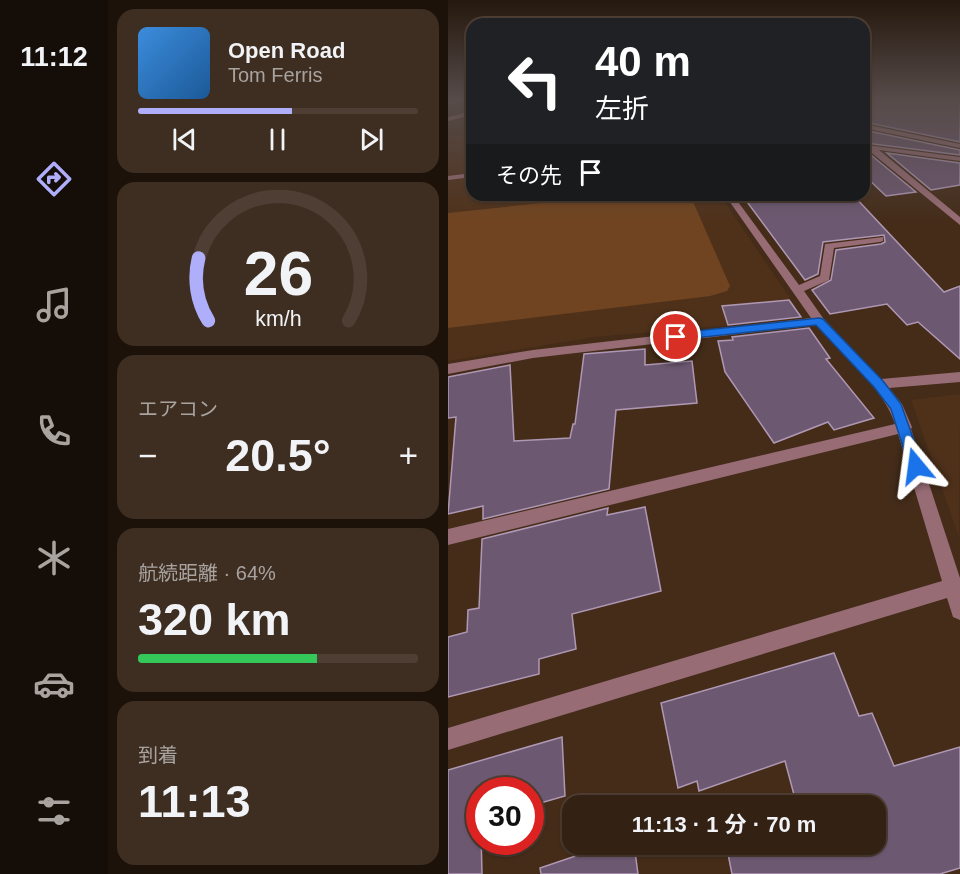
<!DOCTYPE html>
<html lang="ja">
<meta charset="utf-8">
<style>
body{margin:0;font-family:Helvetica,"Noto Sans JP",sans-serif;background:#3e2e21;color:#f1f3f6;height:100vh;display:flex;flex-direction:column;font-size:22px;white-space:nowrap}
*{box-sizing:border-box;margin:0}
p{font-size:20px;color:#a9a3a0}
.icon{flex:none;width:33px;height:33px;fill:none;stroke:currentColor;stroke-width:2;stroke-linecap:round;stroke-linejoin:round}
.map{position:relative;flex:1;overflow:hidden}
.drawer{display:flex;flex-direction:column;gap:9px;padding:9px;background:#1c120a;width:340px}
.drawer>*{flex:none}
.hud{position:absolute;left:18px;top:18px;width:404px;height:183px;border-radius:18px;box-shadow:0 2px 4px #0004,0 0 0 2px #4e3e33;background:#202124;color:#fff;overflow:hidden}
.speed{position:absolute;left:18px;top:777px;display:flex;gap:12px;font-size:30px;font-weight:700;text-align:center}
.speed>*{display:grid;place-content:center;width:78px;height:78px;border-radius:50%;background:#332113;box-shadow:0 2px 4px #0004,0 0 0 2px #4e3e33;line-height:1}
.speed .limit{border:9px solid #d22;background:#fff;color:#111}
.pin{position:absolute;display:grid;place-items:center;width:51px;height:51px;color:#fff;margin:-26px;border:3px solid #fff;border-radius:50%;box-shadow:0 2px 6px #0007}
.me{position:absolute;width:66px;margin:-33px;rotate:344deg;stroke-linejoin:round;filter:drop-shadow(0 0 4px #0008)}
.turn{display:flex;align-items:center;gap:21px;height:126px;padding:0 30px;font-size:27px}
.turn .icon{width:78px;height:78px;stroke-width:2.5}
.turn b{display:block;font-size:42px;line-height:51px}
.then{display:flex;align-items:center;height:57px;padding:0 30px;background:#0003;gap:12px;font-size:22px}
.big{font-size:45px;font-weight:700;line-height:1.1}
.drawer .tile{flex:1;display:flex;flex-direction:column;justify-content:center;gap:9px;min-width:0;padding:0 21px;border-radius:18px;background:#3e2e21}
.drawer .dial{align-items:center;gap:0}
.dial svg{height:156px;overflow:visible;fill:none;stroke:#4e3e33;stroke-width:7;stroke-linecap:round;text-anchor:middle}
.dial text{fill:#f1f3f6;stroke:none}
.song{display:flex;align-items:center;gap:18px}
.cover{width:72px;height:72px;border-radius:9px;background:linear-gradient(135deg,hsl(210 70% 55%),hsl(210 70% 35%))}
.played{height:6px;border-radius:3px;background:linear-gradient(90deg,#aeaefa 55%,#4e3e33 55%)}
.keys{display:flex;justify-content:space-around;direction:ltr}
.heat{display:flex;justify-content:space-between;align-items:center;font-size:33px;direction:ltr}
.charge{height:9px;border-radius:4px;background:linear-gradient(90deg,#34c759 64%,#4e3e33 0)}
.trip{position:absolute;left:114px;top:795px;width:324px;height:60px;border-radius:18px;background:#332113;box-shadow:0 2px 4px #0004,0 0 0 2px #4e3e33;font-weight:700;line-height:60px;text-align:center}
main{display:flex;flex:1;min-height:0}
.tab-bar{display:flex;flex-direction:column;width:108px;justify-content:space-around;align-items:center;background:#140d08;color:#a9a3a0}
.tab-bar .icon{width:42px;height:42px}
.tab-bar .current{color:#aeaefa}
.tab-bar b{font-size:27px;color:#f1f3f6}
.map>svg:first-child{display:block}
</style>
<main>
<nav class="tab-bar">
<b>11:12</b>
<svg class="icon current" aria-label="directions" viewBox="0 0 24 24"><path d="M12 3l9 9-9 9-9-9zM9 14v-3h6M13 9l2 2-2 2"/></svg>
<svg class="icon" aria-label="music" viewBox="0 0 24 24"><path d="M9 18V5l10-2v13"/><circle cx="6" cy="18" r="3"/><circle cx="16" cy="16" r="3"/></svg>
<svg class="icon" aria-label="phone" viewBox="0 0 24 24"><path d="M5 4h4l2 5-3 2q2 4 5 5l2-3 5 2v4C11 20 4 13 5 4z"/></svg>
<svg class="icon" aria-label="climate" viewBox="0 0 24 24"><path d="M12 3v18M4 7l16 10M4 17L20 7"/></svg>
<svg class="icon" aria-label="car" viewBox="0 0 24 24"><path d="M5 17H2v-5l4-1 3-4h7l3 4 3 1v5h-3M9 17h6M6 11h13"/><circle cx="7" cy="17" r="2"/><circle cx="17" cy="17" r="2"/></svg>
<svg class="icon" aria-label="filters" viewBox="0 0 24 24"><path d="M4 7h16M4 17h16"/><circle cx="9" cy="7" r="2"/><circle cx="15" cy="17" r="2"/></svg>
</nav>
<section class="drawer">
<div class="tile">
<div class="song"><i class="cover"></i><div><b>Open Road</b><p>Tom Ferris</p></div></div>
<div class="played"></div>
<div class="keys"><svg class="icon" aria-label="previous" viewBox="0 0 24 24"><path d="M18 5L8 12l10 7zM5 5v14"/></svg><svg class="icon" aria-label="pause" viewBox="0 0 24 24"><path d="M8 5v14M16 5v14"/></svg><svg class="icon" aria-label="next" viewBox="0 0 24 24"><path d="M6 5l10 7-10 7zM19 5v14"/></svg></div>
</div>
<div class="tile dial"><svg viewBox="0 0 100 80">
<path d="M14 69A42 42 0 1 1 86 69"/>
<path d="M14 69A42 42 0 0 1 9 37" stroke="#aeaefa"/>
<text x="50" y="56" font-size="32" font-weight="700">26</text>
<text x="50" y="72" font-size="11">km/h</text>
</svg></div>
<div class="tile"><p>エアコン</p>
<div class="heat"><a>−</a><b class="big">20.5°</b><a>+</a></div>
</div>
<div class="tile"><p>航続距離 · 64%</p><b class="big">320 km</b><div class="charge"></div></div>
<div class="tile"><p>到着</p><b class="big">11:13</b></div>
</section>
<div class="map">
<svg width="512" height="874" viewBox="0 0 512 874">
<rect width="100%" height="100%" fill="#442c19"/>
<g fill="#4f311a">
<path d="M24 134V195H272L350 310 338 320 146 337 0 361V137Z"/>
<path d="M511 394H512L511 537 463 400Z"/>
</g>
<path fill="#704420" d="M169 195H240L243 197 282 286 279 291 262 296 0 328V213Z"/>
<g fill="#6d5871" stroke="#af98b4" stroke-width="1.5">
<path d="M416 99H512V142L416 122Z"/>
<path d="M416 130 512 150V155L418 143V151L468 192 438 196 416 175Z"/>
<path d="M439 153 512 163V185L483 190Z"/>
<path d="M294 195H405L496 292 512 286V359L470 322 459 325 439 304 382 314 364 290 383 280 388 250 433 244 437 242 436 235 375 242 370 274 357 280Z"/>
<path d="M341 300 353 317 280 325 274 306Z"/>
<path d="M361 328 382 358 378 359 426 418 386 430 380 422 326 443 277 372 270 341 285 340 284 337Z"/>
<path d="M197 349V365L244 361 249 403 168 410 161 489 35 519V506L0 514 8 417 0 418V377L62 365 66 441 122 438 125 424H127L136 354Z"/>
<path d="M197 507 213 591 124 614 128 649 91 659V674L0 697V637L19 632 20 610 31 608 34 539 160 508 159 515Z"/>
<path d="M386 653 411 716 424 713 446 766 512 747V868L492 874H284L278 844H428V806H349L337 761 251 791 249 781 230 788 213 703Z"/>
<path d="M114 737 117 796 82 806V790H32L34 874H0V770Z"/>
<path d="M163 844H186L190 874H93L92 868Z"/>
</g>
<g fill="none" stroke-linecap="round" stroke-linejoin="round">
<g fill="#976c75" fill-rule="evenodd">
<path d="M10 99H20L0 105V101Z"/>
<path d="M24 111V115L0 121V117Z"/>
<path d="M416 124 512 144V148L416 128Z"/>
<path d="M419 145 512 157V161L431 150 512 217V225L419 149Z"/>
<path d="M24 173V177L0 180V176Z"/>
<path d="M277 195H285L351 285 372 276 377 244 435 237V241L432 242 386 248 381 280 356 291 375 318 433 379 512 372V382L441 388 454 404 464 427 463 429 512 578V620L505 617 499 598 0 750V728L494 581 450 434 0 545V529L447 424C436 388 393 353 368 325L85 358 0 374V364L85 350 363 318Z"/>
</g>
</g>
<linearGradient id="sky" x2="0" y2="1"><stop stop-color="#25180e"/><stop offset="0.45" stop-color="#564b49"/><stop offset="1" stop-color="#564b49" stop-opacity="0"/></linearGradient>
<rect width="512" height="221" fill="url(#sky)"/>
<path fill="#1a73e8" stroke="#114b97" stroke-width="1.5" d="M371 318 375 319 435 381 453 404 475 466 473 470H463L461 466 443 409 426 387 368 325 228 340 223 337 228 333Z"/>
</svg>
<div class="speed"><div class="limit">30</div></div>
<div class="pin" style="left:228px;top:337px;background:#d93025"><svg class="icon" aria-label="arrive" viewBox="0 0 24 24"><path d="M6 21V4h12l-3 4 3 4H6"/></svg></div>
<svg class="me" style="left:468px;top:466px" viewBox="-20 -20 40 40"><path d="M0-17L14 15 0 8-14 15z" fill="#1a73e8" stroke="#fff" stroke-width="4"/></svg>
<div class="trip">11:13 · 1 分 · 70 m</div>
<div class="hud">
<div class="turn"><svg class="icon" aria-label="left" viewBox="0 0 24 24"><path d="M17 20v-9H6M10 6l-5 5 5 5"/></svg><div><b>40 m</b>左折</div></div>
<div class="then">その先<svg class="icon" aria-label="arrive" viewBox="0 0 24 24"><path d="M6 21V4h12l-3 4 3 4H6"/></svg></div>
</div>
</div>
</main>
